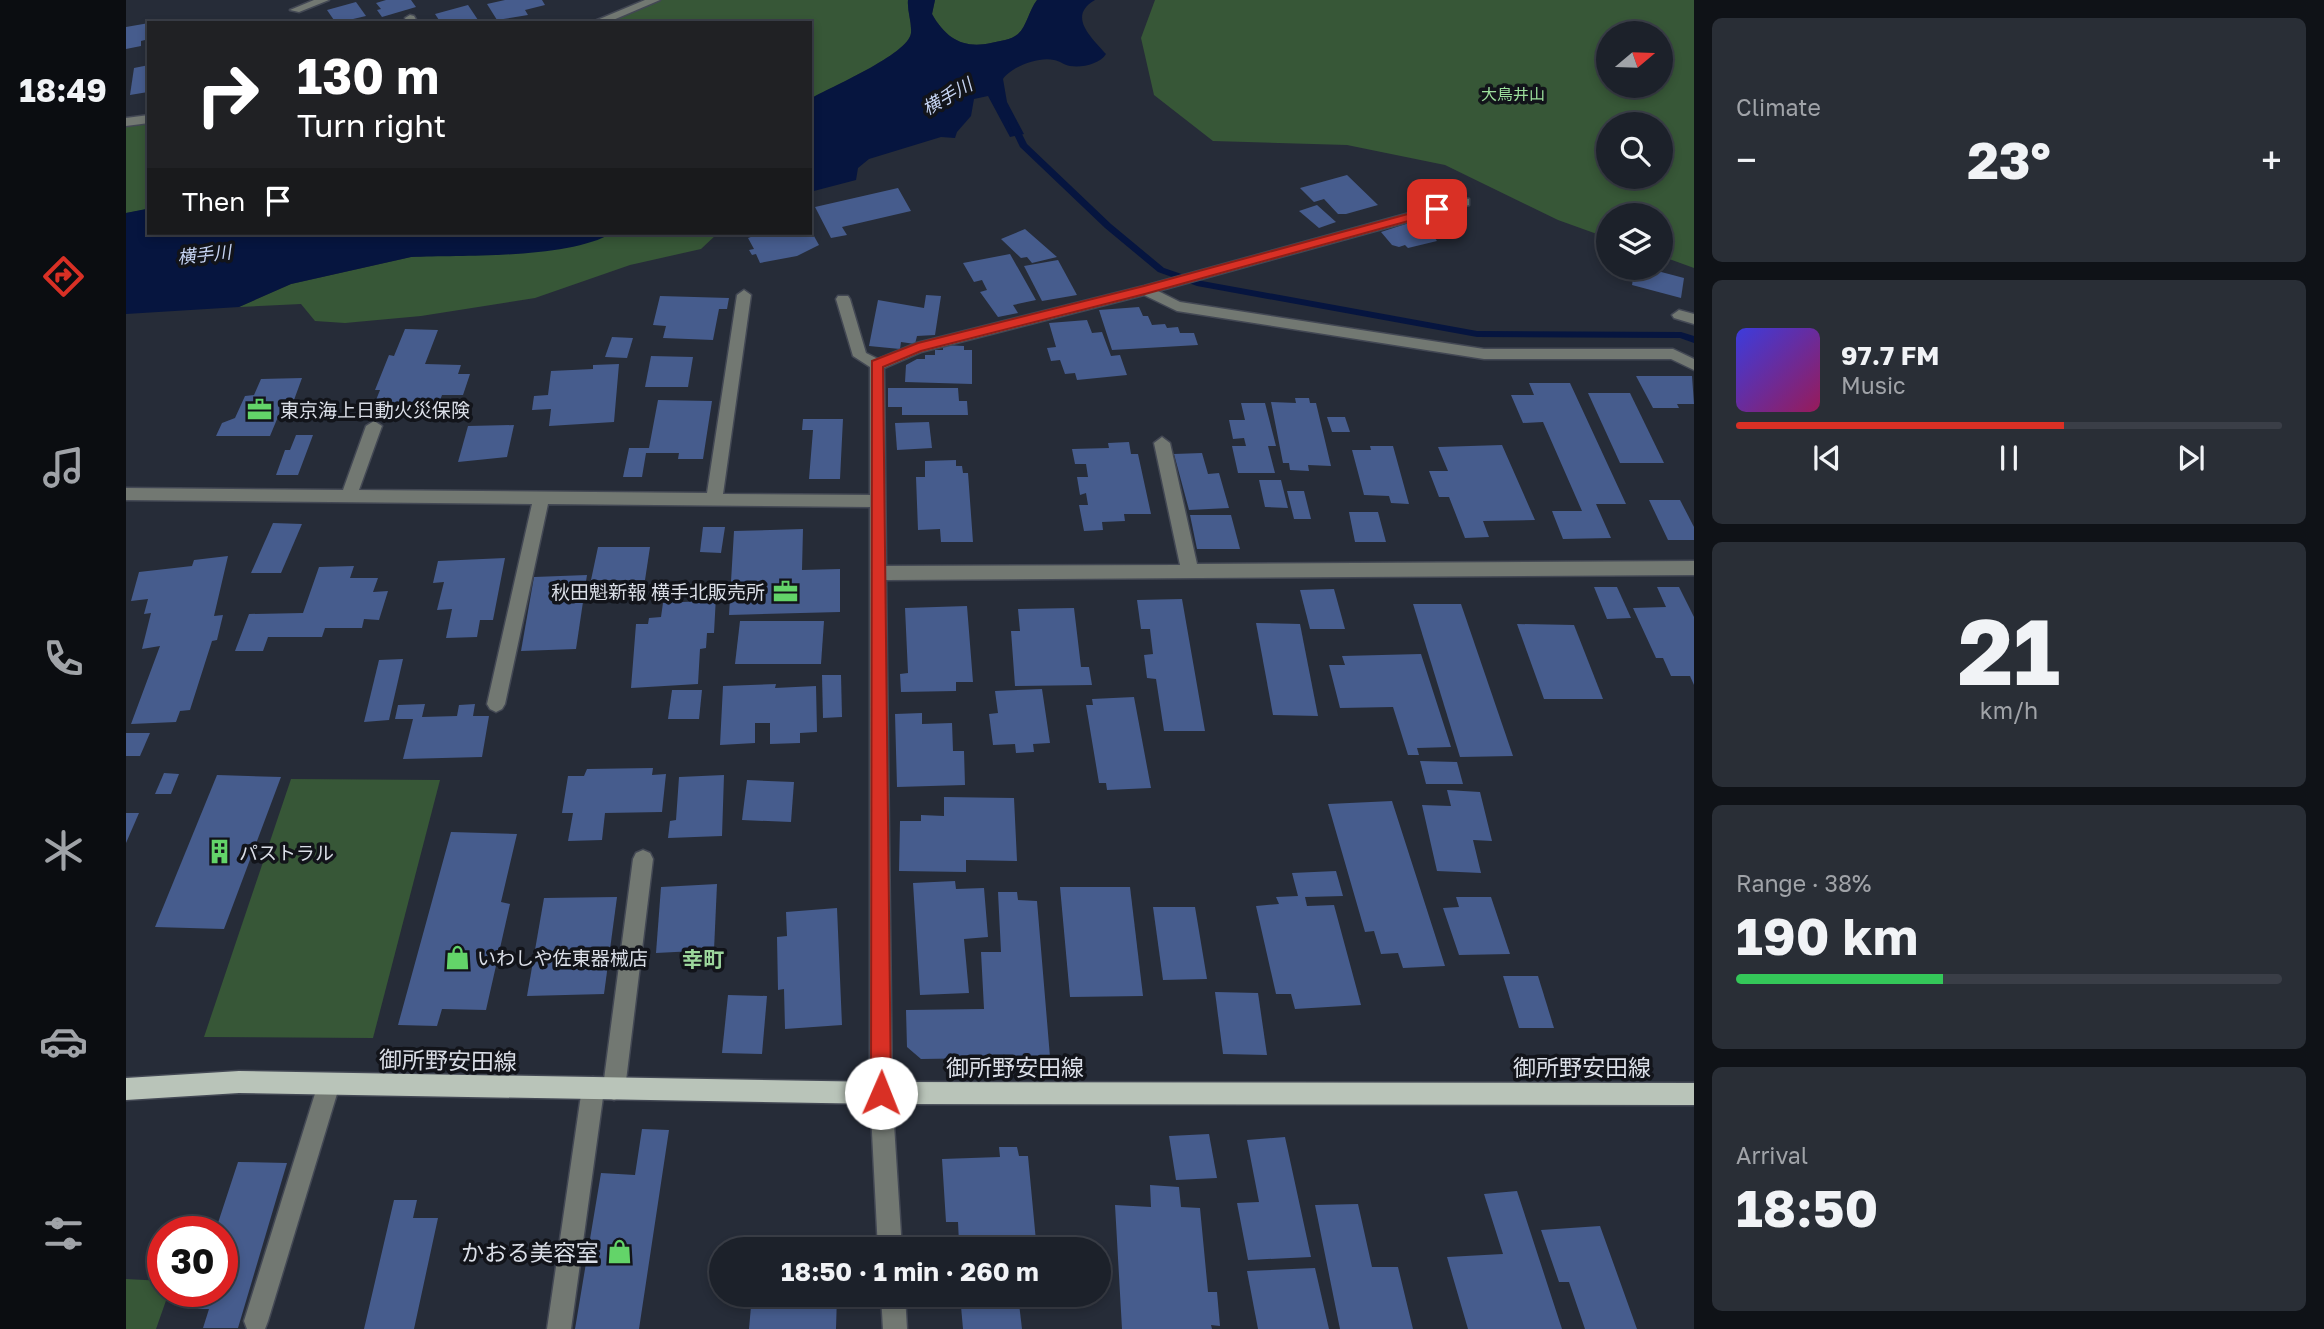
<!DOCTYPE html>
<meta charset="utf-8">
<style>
body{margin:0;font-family:"Golos Text","Noto Sans JP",sans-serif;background:#292e36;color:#f1f3f6;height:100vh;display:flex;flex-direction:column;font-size:26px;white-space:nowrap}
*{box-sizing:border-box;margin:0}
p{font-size:23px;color:#a0a3a8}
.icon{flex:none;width:38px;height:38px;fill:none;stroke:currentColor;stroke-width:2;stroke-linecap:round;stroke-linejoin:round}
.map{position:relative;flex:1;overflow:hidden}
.sheet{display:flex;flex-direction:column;gap:18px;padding:18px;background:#0f1217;width:630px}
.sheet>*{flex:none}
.guide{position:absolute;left:21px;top:21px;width:665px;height:214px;border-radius:0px;box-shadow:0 4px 10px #0003,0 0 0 2px #3a3e47;background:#202124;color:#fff;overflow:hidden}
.needle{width:46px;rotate:71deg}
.fabs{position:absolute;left:1470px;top:21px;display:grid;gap:14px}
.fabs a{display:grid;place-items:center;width:77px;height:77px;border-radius:50%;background:#1c212a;box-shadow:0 4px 10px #0003,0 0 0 2px #3a3e47;font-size:35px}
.speed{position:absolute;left:21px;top:1216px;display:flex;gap:14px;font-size:35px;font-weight:700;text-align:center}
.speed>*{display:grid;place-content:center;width:91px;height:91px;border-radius:50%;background:#1c212a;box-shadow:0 4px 10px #0003,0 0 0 2px #3a3e47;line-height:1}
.speed .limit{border:10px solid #d22;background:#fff;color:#111}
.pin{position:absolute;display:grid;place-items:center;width:60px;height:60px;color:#fff;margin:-30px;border-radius:14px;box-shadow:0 4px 10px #0006}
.me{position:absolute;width:77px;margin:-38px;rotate:1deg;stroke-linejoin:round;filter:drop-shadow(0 0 5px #0008)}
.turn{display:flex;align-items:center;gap:24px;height:147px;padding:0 35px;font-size:32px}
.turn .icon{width:91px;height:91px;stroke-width:2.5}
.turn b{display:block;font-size:49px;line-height:60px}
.then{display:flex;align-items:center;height:66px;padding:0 35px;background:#0003;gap:14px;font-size:26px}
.big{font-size:52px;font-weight:700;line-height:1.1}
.sheet .tile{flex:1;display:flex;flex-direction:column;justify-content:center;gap:10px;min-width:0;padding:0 24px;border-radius:10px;background:#292e36}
.sheet .dial{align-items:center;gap:0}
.dial b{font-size:91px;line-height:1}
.song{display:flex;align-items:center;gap:21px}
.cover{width:84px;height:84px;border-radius:10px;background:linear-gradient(135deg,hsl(240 70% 55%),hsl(330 70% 35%))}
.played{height:7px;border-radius:4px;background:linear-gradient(90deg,#d93025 60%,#3a3e47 60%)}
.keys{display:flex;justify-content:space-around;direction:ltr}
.heat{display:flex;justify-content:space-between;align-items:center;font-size:38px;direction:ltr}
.charge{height:10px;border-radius:5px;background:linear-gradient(90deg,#34c759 38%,#3a3e47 0)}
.trip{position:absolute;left:583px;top:1237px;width:402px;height:70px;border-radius:35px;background:#1c212a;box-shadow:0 4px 10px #0003,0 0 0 2px #3a3e47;font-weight:700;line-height:70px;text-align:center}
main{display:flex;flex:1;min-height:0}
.tabs{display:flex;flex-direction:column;width:126px;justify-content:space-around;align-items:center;background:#0b0d11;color:#a0a3a8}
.tabs .icon{width:49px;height:49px}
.tabs .active{color:#d93025}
.tabs b{font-size:32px;color:#f1f3f6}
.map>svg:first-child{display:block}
</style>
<main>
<nav class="tabs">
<b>18:49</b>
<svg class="icon active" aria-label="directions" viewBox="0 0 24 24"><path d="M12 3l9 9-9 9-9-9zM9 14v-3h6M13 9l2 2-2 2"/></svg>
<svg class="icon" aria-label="music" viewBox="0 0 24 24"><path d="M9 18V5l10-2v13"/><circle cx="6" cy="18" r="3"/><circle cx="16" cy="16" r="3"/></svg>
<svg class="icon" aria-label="phone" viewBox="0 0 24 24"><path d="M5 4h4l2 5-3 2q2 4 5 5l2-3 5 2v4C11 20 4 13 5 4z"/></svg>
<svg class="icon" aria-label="climate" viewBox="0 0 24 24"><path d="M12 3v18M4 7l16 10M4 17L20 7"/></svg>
<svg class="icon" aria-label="car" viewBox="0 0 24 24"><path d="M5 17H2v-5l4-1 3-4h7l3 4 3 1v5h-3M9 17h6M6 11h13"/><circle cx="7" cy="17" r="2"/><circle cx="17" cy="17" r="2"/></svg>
<svg class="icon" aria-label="filters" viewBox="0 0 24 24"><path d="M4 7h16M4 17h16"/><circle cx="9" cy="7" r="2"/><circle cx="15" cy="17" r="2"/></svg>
</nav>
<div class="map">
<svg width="1568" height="1329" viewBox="0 0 1568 1329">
<rect width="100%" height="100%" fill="#262c38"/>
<g fill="#375737" fill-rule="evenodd">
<path d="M528 0H782C781 11 786 22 785 33 783 54 703 88 684 99V23H464Z"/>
<path d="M809 0H911C903 10 901 26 892 34 885 40 874 41 865 43 838 49 820 39 806 14Z"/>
<path d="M1029 0H1568V268L1535 256V215H1482V238L1432 220 1319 165 1221 145 1087 141 1028 95 1015 38ZM1535 33V86H1482V33ZM1482 124H1535V177H1482Z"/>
<path d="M23 119V209L0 213V122Z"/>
<path d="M486 233H592L575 249 504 265 409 298 295 316 219 323 189 321 175 304 113 307 165 284 285 257 427 249Z"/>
<path d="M165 779 314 780 247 1038 78 1037Z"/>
<path d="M0 1279 37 1281V1292H43L30 1329H0Z"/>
</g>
<g fill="#06153f">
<path d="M782 0H809L806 14C820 39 838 49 865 43 874 41 885 40 892 34 901 26 903 10 911 0H969C941 16 965 37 980 54 974 64 956 68 944 66 938 65 934 61 928 60 913 56 885 67 877 79L881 102 898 134 884 137 862 96 848 99 845 116 831 132 829 138 815 137 743 159 732 168 730 180 684 192V99C703 88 783 54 785 33 786 22 781 11 782 0Z"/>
<path d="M20 209H23V233H486C443 259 337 255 285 257L165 284 113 307 0 314V213Z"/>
</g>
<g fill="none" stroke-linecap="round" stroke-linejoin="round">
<path fill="#06153f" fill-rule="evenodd" d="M883 120H889L901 144 985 224 1038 268 1076 281 1351 331 1555 332 1568 336V343L1554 338 1351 337 1071 286 1032 272 979 228 894 147 882 122Z"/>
</g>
<g fill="#465c8d">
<path d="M260 0H285L290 7 256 17 251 10 255 9 250 3Z"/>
<path d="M379 0H416L419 5 399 10 402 15 371 20 361 4Z"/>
<path d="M230 2 240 16 210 23 201 10Z"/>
<path d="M342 5 354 23H315L309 14Z"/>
<path d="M23 23V39L15 41V46L0 49V27Z"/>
<path d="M23 65 22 92 4 95 8 68Z"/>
<path d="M1221 175 1252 205 1220 214H1212L1198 199 1188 202 1174 188Z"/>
<path d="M772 188 785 211 716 227 721 235 705 238 689 207Z"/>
<path d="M1191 205 1210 222 1193 228 1173 211Z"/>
<path d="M1295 219 1311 241 1282 248 1279 245 1273 247 1266 245 1255 232Z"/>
<path d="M684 229 693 245 671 256 634 263 630 254 626 255 623 250 628 249 622 238 636 233H684Z"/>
<path d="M899 229 931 257 906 263 901 257 895 258 875 239Z"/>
<path d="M884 254 910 300 887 305 892 313 872 317 854 292 861 290 856 280 848 282 837 263Z"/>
<path d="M932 260 951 295 916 301 898 266Z"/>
<path d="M1509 268H1520L1558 278 1555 298 1506 285Z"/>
<path d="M800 295 815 296 809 335 791 336 789 344 775 342 774 349 743 346 752 300 798 308Z"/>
<path d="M534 296 603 298 601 309H593L587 340 537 338 540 326 527 325Z"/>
<path d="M1013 307 1017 316H1022L1026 325 1039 324 1041 328 1052 327 1054 333H1068L1072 345 986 350 973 310Z"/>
<path d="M961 320 966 333 976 332 985 356 994 355 1001 375 951 380 949 373 939 374 934 360 925 361 921 348 930 347 923 323Z"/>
<path d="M279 329 312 330 299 364 335 365 332 374H344L337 395H316L311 409 263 408 266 400H250L254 390H249L263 355 268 356Z"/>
<path d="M486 337 507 338 501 358 479 357Z"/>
<path d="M817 345 838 346V350H846V384L779 382 780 365 791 359H799V355H809V350H817Z"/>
<path d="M525 356 567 357 562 387H519Z"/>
<path d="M493 364 488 422 423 426 425 409 406 410 408 396 422 395 425 371 467 369V365Z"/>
<path d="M1510 376H1566L1568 404H1551L1553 408H1527Z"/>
<path d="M176 378 168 400H159L144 436H90L96 423 109 418 119 396 128 395 135 379Z"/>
<path d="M1403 383H1444L1500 504H1470L1485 538 1437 539 1426 511H1456L1417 422 1397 423 1385 395H1408Z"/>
<path d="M762 388H832L833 401H841L842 415H776V407H762Z"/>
<path d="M1462 393H1504L1538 463H1494Z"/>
<path d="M1169 398H1183L1184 403H1190L1205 466 1182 465 1183 471 1164 470 1163 463H1157L1145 402 1170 403Z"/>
<path d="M532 400 586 401 577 459H552L553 453H520L516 477H497L503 448H523Z"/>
<path d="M1115 403H1139L1150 446H1142L1149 473H1112L1106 446H1120L1118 438 1107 439 1103 420H1119Z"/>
<path d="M1201 417H1219L1224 432H1206Z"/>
<path d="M677 419H717L714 479H683L687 430H676Z"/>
<path d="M803 422 806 448 771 450 769 423Z"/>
<path d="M388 425 381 457 332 462 342 426Z"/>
<path d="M170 435H187L172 475H150L159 450H164Z"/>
<path d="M1003 442 1005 454H1012L1025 514H998L999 521 976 522 977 530 958 531 953 505H962L960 493 954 495 951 477H962L960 464H949L946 449 983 448 982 443Z"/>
<path d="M1376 445 1409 520 1357 521 1363 537 1339 538 1323 497H1313L1303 471H1322L1312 447Z"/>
<path d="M1244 446H1267L1283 504 1265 503 1263 496 1238 495 1226 450H1245Z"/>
<path d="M1076 453 1082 474 1093 473 1103 508 1063 510 1048 454Z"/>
<path d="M830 460V466H836L837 473H842L847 542H815L814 529 792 530 790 477H799V461Z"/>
<path d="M1133 480H1155L1162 508 1139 507Z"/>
<path d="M1161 491H1178L1185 519H1168Z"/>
<path d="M1523 500H1554L1568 527V540H1542Z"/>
<path d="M1223 512H1252L1260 542H1229Z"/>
<path d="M1064 515H1105L1114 549H1071Z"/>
<path d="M147 523 176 524 155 573H125Z"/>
<path d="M577 527H599L595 553 574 552Z"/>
<path d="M677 529 676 570 714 569V612L603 615 608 531Z"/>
<path d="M472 547H524L519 580H465Z"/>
<path d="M102 556 88 616 97 615 91 640 86 641 64 710 54 711 50 722 5 724 34 646 16 649 25 613 18 614 22 599 5 601 13 572 66 566 68 560Z"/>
<path d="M379 558 367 620H354L351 637 320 638 326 609 311 610 318 582 307 583 312 561Z"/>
<path d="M228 566 224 578H252L247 592 262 591 253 620 238 619 236 628H199L196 637H142L137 651H109L123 614 177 613 193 567Z"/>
<path d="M461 575 450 649 395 651 408 577Z"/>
<path d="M1468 587H1491L1505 618 1481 619Z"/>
<path d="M1531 587H1553L1568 617V685L1564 676H1545L1537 658H1530L1507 608 1540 607Z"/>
<path d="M1208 589 1219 629H1184L1174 590Z"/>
<path d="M578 596H590L588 633H581L580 648 574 649 572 684 505 688 510 624H522L523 618 535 617 537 603 578 601Z"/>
<path d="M1056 599 1079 731H1038L1030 679 1021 678 1018 655 1027 654 1024 629H1015L1011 600Z"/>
<path d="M1287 604H1335L1387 756 1334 757Z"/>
<path d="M841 606 847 682H830V691L775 692 774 674 782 673 779 608Z"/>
<path d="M948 608 955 667H963L966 685 889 686 885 631H894L892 609Z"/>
<path d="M614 621H698L695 664H609Z"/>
<path d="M1130 623 1174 624 1192 716 1147 715Z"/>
<path d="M1391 624 1448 625 1477 699H1418Z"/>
<path d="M1295 654 1325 747 1291 748 1293 755H1282L1267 707 1214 708 1203 665H1219L1216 656Z"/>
<path d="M277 659 263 720 238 722 253 660Z"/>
<path d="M696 675H715L716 717 697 718Z"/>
<path d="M650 684 649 688 690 686 691 732 674 733V743L644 744V723H629V743L594 745 597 686Z"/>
<path d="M916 689 924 743 907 744 908 752 890 753 889 744 867 745 863 714 872 713 869 691Z"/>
<path d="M546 690H576L573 719H542Z"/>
<path d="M1008 697 1025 788 981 790 980 783H973L960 705H967L966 699Z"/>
<path d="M299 704 296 717 331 716 333 705 349 704 347 716H363L356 757 277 759 287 719H269L272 705Z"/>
<path d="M796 713V724L826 723 827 751H838L839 785 771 787 769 714Z"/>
<path d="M0 733H24L14 756H0Z"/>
<path d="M1294 761 1331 762 1337 784H1300Z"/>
<path d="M527 768 526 775 540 774 536 812 479 813 476 840 442 841 447 813H436L442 776H458L461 769Z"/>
<path d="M38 773 53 774 45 794H29Z"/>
<path d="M91 775 155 777 98 929 29 927Z"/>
<path d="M598 775 596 836 542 838 544 821 550 820 553 777Z"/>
<path d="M621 780 668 782 665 822 616 820Z"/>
<path d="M1321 790 1354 792 1366 841 1347 840 1355 873 1311 871 1296 805 1325 806Z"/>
<path d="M818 797 888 798 891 861 840 860V872L773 871 774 821H795V815L818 816Z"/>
<path d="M1266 801 1319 966 1277 968 1272 953 1255 954 1248 931 1239 932 1202 804Z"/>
<path d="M0 813H13L0 843Z"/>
<path d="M325 832 391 834 375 902 384 904 360 1010 316 1009 311 1026 272 1025Z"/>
<path d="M1210 871 1217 896 1179 897 1181 906 1208 905 1235 1005 1169 1009 1165 994H1150L1130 906 1153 904 1150 897 1172 896 1166 873Z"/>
<path d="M829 881 830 889 858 888 862 937 838 939 843 993 794 995 787 883Z"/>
<path d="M591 884 588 950 530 953 535 887Z"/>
<path d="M934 887H1004L1017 996 944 997Z"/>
<path d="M872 892H891L892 900 911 901 924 1057 795 1059 781 1047 780 1010 858 1009 855 952H875Z"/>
<path d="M491 897 478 994 401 996 418 898Z"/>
<path d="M1330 897H1365L1384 954 1333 955 1317 908 1333 907Z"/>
<path d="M1027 907H1069L1081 979 1037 980Z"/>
<path d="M711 908 716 1025 659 1029 658 989 652 990 651 937 661 936 660 912Z"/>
<path d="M1377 976H1412L1428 1028H1393Z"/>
<path d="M1089 992 1132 993 1141 1055 1097 1054Z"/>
<path d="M602 995 641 996 636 1054 596 1053Z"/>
<path d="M516 1129 543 1130 513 1329H449L475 1173 509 1175Z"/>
<path d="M1083 1134 1091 1178 1050 1180 1043 1136Z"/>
<path d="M1159 1137 1185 1257 1122 1260 1111 1203 1133 1202 1121 1140Z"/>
<path d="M873 1147H891L893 1156H902L910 1241 833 1243 832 1222H820L816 1159 874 1157Z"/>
<path d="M112 1162 161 1163 112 1328H77L83 1309H65L70 1292H96V1232H89Z"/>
<path d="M1024 1185 1053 1187 1055 1207 1074 1208 1082 1292H1091L1094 1326 1085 1325 1086 1329H996L989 1205 1025 1207Z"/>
<path d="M1391 1191 1436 1329H1342L1321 1257 1377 1254 1358 1194Z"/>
<path d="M268 1200H291L287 1218H312L288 1329H238Z"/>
<path d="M1232 1204 1246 1267H1272L1287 1329H1214L1189 1205Z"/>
<path d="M1474 1226 1511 1329H1459L1443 1282H1433L1415 1230Z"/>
<path d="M1189 1268 1203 1329H1132L1121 1271Z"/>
<path d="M626 1295H711L710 1329H623Z"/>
<path d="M834 1295H892L896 1329H837Z"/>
</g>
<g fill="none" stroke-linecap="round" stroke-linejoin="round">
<defs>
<g id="minor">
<path d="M188 0H203L173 12 164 10Z"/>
<path d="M519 0H534L480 23H464Z"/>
<path d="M284 15 288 16 292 23H281L279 18Z"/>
<path d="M23 115V123L0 126V118Z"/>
<path d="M1338 198 1343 199V205L1032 291 1054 302 1358 349H1547L1568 359V370L1545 359H1358L1051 311 1018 295 795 352 758 368 760 566 1054 565 1028 443 1036 437 1044 443 1071 564 1568 561V575L760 580 766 1093 776 1250H752L744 1093V507L422 504 379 704 376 709 370 712 364 709 361 704 406 504 0 500V488L217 490 240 426 248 421 256 426 233 490 581 493 611 295 618 290 625 295 597 494 744 495V367L727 356 710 299 712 296H722L724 299 740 353 752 359 791 343 1018 286Z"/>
<path d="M1553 310 1568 314V324L1548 318 1546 315Z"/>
<path d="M517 850 524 853 527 859 499 1089 496 1097 488 1100 480 1097 478 1090 445 1329H421L456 1088 459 1080 467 1077 475 1080 477 1087 507 859 510 853Z"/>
<path d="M203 1073 211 1076 214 1084 142 1321 139 1329H121L118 1321 192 1084 195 1076Z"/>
<path d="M755 1295H779L781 1329H757Z"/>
</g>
<path id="major" d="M113 1071 755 1082 1568 1083V1105L755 1104 113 1093 0 1100V1078Z"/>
</defs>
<use href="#minor" stroke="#434854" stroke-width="3"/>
<use href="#major" stroke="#434854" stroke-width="3"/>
<use href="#minor" fill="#727872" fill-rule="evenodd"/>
<use href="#major" fill="#b9c4b9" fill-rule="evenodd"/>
</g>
<path fill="#d93025" stroke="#8d1f18" stroke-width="2" d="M1311 206 1315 207V212L1019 294 795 351 757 367 765 1093 762 1100 755 1103 748 1100 745 1093 746 361 792 343 1018 286Z"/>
<defs>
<symbol id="office-bare" viewBox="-9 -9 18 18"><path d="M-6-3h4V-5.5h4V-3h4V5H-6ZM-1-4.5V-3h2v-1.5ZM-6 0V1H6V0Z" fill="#63d469" stroke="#12141a" stroke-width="2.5" paint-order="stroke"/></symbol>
<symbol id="building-bare" viewBox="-9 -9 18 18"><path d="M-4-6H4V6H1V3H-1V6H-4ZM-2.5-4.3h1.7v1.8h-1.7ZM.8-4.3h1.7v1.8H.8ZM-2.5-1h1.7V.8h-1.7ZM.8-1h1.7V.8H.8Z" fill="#63d469" stroke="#12141a" stroke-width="2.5" paint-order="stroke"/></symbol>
<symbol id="shop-bare" viewBox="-9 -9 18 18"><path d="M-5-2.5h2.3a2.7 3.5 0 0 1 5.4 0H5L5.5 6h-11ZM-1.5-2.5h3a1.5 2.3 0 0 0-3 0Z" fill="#63d469" stroke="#12141a" stroke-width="2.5" paint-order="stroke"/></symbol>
</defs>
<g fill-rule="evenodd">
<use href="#office-bare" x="116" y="392" width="35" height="35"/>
<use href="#office-bare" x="642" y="574" width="35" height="35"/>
<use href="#building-bare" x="76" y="834" width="35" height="35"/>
<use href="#shop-bare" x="314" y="940" width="35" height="35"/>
<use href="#shop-bare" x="476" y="1234" width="35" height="35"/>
</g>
<g text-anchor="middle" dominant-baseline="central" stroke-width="7" stroke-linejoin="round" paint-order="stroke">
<g font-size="16" fill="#9cdf9c" stroke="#12141a">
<text x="1387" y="94">大鳥井山</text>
</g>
<g font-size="18" font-style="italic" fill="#c6d4f3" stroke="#12141a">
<text transform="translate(821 96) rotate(-30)">横手川</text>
<text transform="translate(78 254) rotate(-6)">横手川</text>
</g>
<g font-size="19" fill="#dadee7" stroke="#12141a" text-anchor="start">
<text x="154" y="409">東京海上日動火災保険</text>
<text x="639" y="591" text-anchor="end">秋田魁新報 横手北販売所</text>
<text x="113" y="852">パストラル</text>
<text x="351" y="957">いわしや佐東器械店</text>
</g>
<g font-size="21" font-weight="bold" fill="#9cd69c" stroke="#12141a">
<text x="577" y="959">幸町</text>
</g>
<g font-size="23" fill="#dadee7" stroke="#12141a">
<text transform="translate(322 1060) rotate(1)">御所野安田線</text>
<text x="889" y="1067">御所野安田線</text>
<text x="1456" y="1067">御所野安田線</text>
</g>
<g font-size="23" fill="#dadee7" stroke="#12141a" text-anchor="end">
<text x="473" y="1252">かおる美容室</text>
</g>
</g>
</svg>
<div class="fabs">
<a><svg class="needle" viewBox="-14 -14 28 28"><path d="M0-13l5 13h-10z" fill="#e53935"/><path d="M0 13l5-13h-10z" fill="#a0a3a8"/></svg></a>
<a><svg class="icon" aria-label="search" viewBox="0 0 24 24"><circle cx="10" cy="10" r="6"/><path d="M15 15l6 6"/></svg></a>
<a><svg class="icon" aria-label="layers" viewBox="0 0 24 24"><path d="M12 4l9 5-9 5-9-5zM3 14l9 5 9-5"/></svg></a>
</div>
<div class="speed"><div class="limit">30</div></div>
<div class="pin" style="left:1311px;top:209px;background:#d93025"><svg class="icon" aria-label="arrive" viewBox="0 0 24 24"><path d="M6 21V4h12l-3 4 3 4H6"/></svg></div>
<svg class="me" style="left:755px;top:1093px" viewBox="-20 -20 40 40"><circle r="19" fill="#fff"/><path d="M0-13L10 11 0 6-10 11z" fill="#d93025"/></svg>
<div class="trip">18:50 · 1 min · 260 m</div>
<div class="guide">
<div class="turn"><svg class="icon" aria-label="right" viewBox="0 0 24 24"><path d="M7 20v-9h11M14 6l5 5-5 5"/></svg><div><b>130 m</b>Turn right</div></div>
<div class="then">Then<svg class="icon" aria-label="arrive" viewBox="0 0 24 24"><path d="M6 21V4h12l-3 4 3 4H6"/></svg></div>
</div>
</div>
<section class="sheet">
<div class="tile"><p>Climate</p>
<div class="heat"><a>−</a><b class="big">23°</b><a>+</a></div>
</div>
<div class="tile">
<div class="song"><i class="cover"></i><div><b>97.7 FM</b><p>Music</p></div></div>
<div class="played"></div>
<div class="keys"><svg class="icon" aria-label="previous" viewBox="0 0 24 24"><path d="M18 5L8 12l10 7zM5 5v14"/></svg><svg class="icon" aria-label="pause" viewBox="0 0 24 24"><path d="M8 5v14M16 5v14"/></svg><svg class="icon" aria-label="next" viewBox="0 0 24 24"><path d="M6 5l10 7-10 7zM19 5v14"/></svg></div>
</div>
<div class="tile dial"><b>21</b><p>km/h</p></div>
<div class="tile"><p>Range · 38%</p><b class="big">190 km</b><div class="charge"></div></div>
<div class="tile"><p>Arrival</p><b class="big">18:50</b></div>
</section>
</main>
